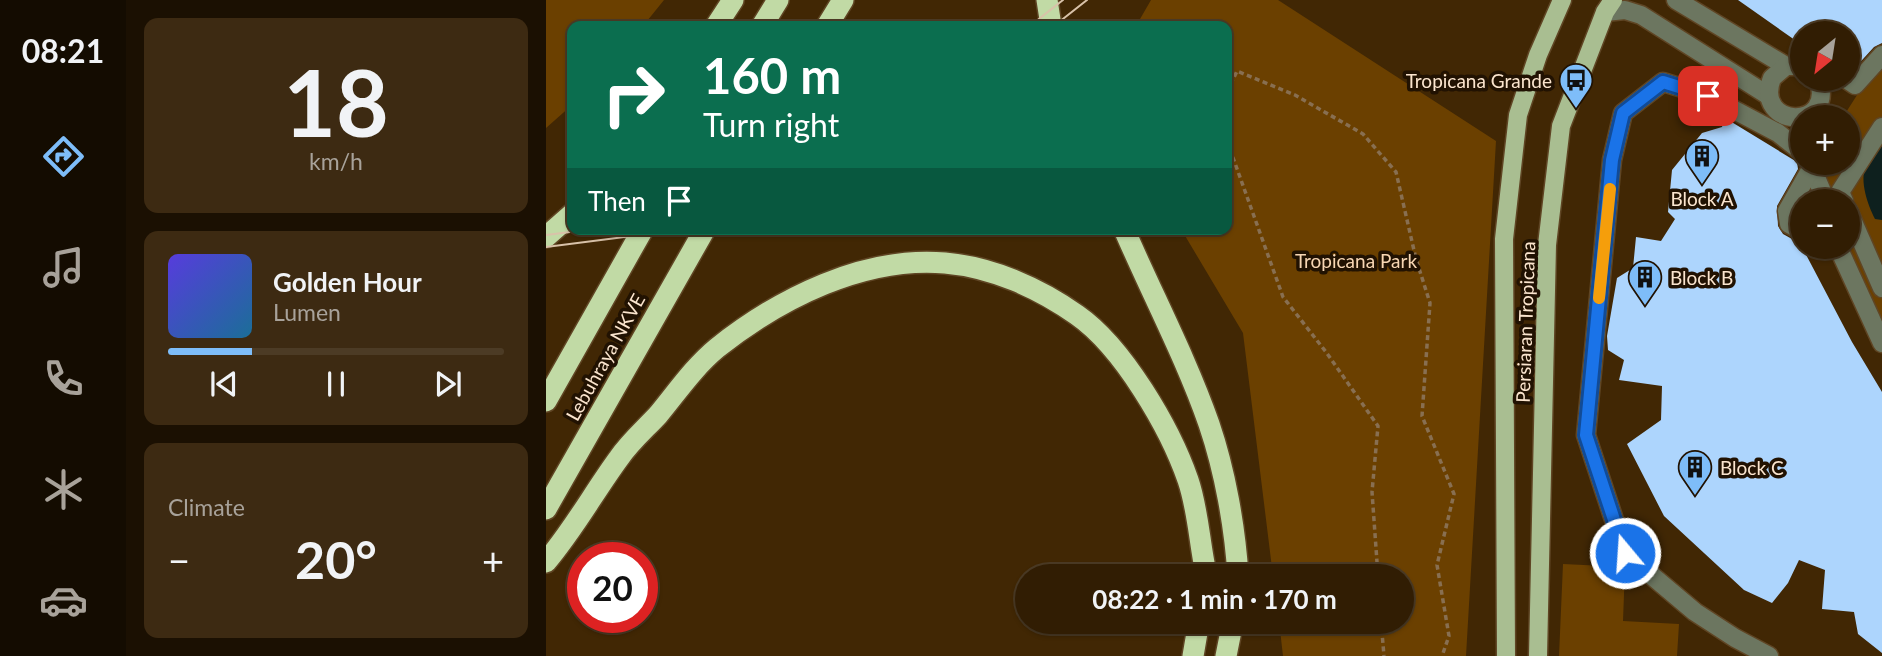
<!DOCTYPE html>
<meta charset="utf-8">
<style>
body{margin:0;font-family:Lato,sans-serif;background:#3d2a12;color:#f1f3f6;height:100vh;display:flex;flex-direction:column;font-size:26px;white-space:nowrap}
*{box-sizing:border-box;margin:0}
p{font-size:23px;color:#a8a29a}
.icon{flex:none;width:38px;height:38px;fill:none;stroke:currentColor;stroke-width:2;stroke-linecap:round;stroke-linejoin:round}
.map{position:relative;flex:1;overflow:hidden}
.side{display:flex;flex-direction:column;gap:18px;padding:18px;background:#1b1002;width:420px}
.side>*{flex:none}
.guide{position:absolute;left:21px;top:21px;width:665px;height:214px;border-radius:14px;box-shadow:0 2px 5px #0004,0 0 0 2px #4c3b25;background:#0b6e4f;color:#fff;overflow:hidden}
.needle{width:46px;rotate:210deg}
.tools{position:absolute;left:1244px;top:21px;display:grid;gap:14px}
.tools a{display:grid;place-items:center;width:70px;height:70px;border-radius:50%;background:#311d03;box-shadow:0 2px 5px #0004,0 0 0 2px #4c3b25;font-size:35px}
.speed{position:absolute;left:21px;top:542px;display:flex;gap:14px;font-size:35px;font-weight:700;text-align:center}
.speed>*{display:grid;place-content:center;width:91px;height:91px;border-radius:50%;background:#311d03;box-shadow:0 2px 5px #0004,0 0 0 2px #4c3b25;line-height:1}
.speed .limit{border:10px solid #d22;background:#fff;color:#111}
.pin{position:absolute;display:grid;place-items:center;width:60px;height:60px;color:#fff;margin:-30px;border-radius:14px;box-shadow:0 4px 10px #0006}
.me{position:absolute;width:77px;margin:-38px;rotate:342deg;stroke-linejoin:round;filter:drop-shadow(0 0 5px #0008)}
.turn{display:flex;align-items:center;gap:24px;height:147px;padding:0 21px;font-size:32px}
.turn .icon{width:91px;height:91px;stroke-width:2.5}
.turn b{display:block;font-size:49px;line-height:60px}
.then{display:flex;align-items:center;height:66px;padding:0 21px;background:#0003;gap:14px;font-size:26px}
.big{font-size:52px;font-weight:700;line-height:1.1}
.side .tile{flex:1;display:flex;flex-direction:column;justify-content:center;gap:10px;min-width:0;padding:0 24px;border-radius:14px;background:#3d2a12}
.side .dial{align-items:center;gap:0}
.dial b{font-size:91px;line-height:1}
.song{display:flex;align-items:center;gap:21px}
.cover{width:84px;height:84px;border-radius:10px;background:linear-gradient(135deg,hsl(250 70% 55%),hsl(200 70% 35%))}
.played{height:7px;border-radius:4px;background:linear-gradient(90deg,#7ebdf9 25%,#4c3b25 25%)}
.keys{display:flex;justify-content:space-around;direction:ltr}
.heat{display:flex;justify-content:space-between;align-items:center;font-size:38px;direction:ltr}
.trip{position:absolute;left:469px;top:564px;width:399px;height:70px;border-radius:35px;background:#311d03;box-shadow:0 2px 5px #0004,0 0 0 2px #4c3b25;font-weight:700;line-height:70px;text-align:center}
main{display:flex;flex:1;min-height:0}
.dock{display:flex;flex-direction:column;width:126px;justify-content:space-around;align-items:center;background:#140c01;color:#a8a29a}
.dock .icon{width:49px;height:49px}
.dock .current{color:#7ebdf9}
.dock b{font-size:32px;color:#f1f3f6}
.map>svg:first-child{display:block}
</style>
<main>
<nav class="dock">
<b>08:21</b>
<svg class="icon current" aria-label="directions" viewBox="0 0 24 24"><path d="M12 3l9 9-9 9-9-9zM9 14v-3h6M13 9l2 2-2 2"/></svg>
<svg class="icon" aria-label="music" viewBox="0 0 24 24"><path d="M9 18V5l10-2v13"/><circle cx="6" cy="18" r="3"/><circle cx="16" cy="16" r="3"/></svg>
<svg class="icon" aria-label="phone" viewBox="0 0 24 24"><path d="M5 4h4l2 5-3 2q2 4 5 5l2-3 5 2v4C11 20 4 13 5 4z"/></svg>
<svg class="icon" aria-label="climate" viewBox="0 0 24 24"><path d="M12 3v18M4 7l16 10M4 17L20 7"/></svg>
<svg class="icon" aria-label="car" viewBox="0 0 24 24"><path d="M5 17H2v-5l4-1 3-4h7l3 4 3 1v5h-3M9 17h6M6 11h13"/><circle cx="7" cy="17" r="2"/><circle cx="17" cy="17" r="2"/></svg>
</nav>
<section class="side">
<div class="tile dial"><b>18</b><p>km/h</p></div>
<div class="tile">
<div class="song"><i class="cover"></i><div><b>Golden Hour</b><p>Lumen</p></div></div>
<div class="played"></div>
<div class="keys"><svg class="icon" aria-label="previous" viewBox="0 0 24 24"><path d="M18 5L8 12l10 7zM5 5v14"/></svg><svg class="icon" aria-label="pause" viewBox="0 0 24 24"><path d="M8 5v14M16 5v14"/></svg><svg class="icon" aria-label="next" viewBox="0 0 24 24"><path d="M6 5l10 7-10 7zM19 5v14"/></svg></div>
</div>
<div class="tile"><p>Climate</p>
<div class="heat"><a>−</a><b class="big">20°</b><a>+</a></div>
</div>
</section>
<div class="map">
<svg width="1336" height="656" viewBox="0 0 1336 656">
<rect width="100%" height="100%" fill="#412704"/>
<g fill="#6b4000">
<path d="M0 0H118L97 26H26V105L0 128Z"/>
<path d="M605 0H732L950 141 920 656H737L733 621H856V576H727L697 333 635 229H681V26H590Z"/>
<path d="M1336 70V326L1324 309 1302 244V201H1287L1274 163H1302V117H1297L1313 92Z"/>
<path d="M1017 564 1079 567 1077 621 1133 624 1131 656H1013Z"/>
</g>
<path fill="#0e201e" d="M1336 142V220L1329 219C1322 205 1313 181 1320 165 1323 158 1331 150 1336 142Z"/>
<g fill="#add5fd">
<path d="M1192 0H1336V43L1328 47 1307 70 1302 68V33H1256V45Z"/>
<path d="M1179 118 1251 162 1252 169 1231 206 1232 226 1237 234 1246 239H1256V247L1306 342 1336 392V653L1312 634 1308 612 1276 609 1279 570 1253 560 1242 583 1226 603 1198 590 1118 516 1081 444 1115 420 1116 386 1073 380 1078 360 1062 350 1061 336 1071 278 1087 268 1090 237 1115 241 1129 219 1122 212 1126 170 1156 133 1176 127Z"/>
</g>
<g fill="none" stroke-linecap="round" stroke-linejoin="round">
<defs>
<g id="minor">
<path d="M1130 0 1240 66"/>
<path d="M1059 12 1079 10 1095 15 1223 96"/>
<path d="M1256 66H1240L1226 78C1207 129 1291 131 1272 79"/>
<path d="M1300 79 1309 85 1336 55"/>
<path d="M1264 163 1280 201"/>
<path d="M1298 201 1294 192 1336 127"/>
<path d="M1302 210 1336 288"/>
<path d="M1256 227 1252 229 1243 224 1241 211 1266 167"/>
<path d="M1292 247 1336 343"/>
<path d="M1223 656 1189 638 1149 612 1079 553 1040 435 1066 160 1077 113 1117 82 1162 96 1232 133 1256 152"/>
</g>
<g id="major">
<path d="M960 656 958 239 972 115 992 55 1016 0"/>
<path d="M992 656 1001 245 1015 126 1059 12 1067 0"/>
</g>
<g id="highway">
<path d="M501 0 505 26"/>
<path d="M170 26 187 0"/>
<path d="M216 26 232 0"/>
<path d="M281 26 297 0"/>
<path d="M578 229C606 294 640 358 663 424 679 471 689 527 692 576"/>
<path d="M0 237 26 214"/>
<path d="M0 401 97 229"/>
<path d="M0 509 159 229"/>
<path d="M0 562C28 529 48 492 73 458 84 442 99 429 112 415 131 392 148 367 171 348 234 298 318 256 399 263 446 267 493 288 531 315 577 347 624 428 642 480 651 506 653 536 658 563L657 576"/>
<path d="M647 656 653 621"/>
<path d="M680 656 687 621"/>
</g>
</defs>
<use href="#minor" stroke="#5f4524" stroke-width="21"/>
<use href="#major" stroke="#5f4524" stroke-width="21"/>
<use href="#highway" stroke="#5f4524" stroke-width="24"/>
<g stroke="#886f51" stroke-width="3.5" stroke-dasharray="5 3.5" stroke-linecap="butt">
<path d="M681 92 691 71 749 95 817 134 850 172 870 259 884 303 876 416 908 494 891 565 903 636 896 656"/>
<path d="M681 141 737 297 780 352 832 426 826 492 832 576"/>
<path d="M835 621 838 656"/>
</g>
<use href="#minor" stroke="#6c7660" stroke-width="18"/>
<use href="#major" stroke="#a9be91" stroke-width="18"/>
<use href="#highway" stroke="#c1daa5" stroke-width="21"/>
<g stroke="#d9c2a9" stroke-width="2">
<path d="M484 26 517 0"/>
<path d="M508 26 541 0"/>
<path d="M0 235 48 229"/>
<path d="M0 247 141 229"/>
</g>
</g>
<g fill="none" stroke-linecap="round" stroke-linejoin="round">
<defs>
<path id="route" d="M1079 553 1040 435 1066 160 1077 113 1117 82 1162 96"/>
</defs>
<use href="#route" stroke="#114b97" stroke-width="18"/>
<use href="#route" stroke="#1a73e8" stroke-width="12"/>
<path stroke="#f59e0b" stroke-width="12" d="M1053 298 1064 189"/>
</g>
<defs>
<symbol id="bus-pin" viewBox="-11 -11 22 30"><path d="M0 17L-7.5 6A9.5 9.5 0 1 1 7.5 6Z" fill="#7ebdf9" stroke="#211202"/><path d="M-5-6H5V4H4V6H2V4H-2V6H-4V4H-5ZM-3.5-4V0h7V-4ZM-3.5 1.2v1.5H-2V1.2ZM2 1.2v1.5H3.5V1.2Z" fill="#111"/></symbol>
<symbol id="building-pin" viewBox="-11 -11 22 30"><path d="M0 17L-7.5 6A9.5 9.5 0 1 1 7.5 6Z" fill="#7ebdf9" stroke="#211202"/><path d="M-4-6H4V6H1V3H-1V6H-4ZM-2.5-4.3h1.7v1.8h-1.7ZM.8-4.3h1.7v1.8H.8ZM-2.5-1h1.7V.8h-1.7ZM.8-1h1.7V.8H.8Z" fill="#111"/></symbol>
</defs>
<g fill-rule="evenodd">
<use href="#bus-pin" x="1011" y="61" width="38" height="52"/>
<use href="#building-pin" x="1137" y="137" width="38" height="52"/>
<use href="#building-pin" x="1080" y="258" width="38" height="52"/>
<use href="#building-pin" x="1130" y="448" width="38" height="52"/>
</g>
<g text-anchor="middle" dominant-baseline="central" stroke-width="7" stroke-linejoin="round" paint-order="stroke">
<g font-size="19" fill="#fbe5ce" stroke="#211202" text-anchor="start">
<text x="1006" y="80" text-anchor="end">Tropicana Grande</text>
<text x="1156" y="198" text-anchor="middle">Block A</text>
<text x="1124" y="277">Block B</text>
<text x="1174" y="467">Block C</text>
</g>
<g font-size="19" fill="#f7d6b3" stroke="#211202">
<text x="810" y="260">Tropicana Park</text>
</g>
<g font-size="19" fill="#fbe5ce" stroke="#211202">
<text transform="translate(979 322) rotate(-88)">Persiaran Tropicana</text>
<text transform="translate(59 357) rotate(-61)">Lebuhraya NKVE</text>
</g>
</g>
</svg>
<div class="tools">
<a><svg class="needle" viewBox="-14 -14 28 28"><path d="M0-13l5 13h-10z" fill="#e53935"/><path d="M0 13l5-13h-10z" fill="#a8a29a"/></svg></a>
<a>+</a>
<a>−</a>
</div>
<div class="speed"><div class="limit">20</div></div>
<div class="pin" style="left:1162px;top:96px;background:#d93025"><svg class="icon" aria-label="arrive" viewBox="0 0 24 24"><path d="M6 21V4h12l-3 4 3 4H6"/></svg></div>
<svg class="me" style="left:1079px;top:553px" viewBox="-20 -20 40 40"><circle r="17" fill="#1a73e8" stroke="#fff" stroke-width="3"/><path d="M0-11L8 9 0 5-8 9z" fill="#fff"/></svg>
<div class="trip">08:22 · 1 min · 170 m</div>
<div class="guide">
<div class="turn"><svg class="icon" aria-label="right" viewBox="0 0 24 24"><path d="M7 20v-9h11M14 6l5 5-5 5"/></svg><div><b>160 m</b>Turn right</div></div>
<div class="then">Then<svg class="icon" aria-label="arrive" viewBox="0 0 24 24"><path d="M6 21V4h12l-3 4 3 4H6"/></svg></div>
</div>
</div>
</main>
